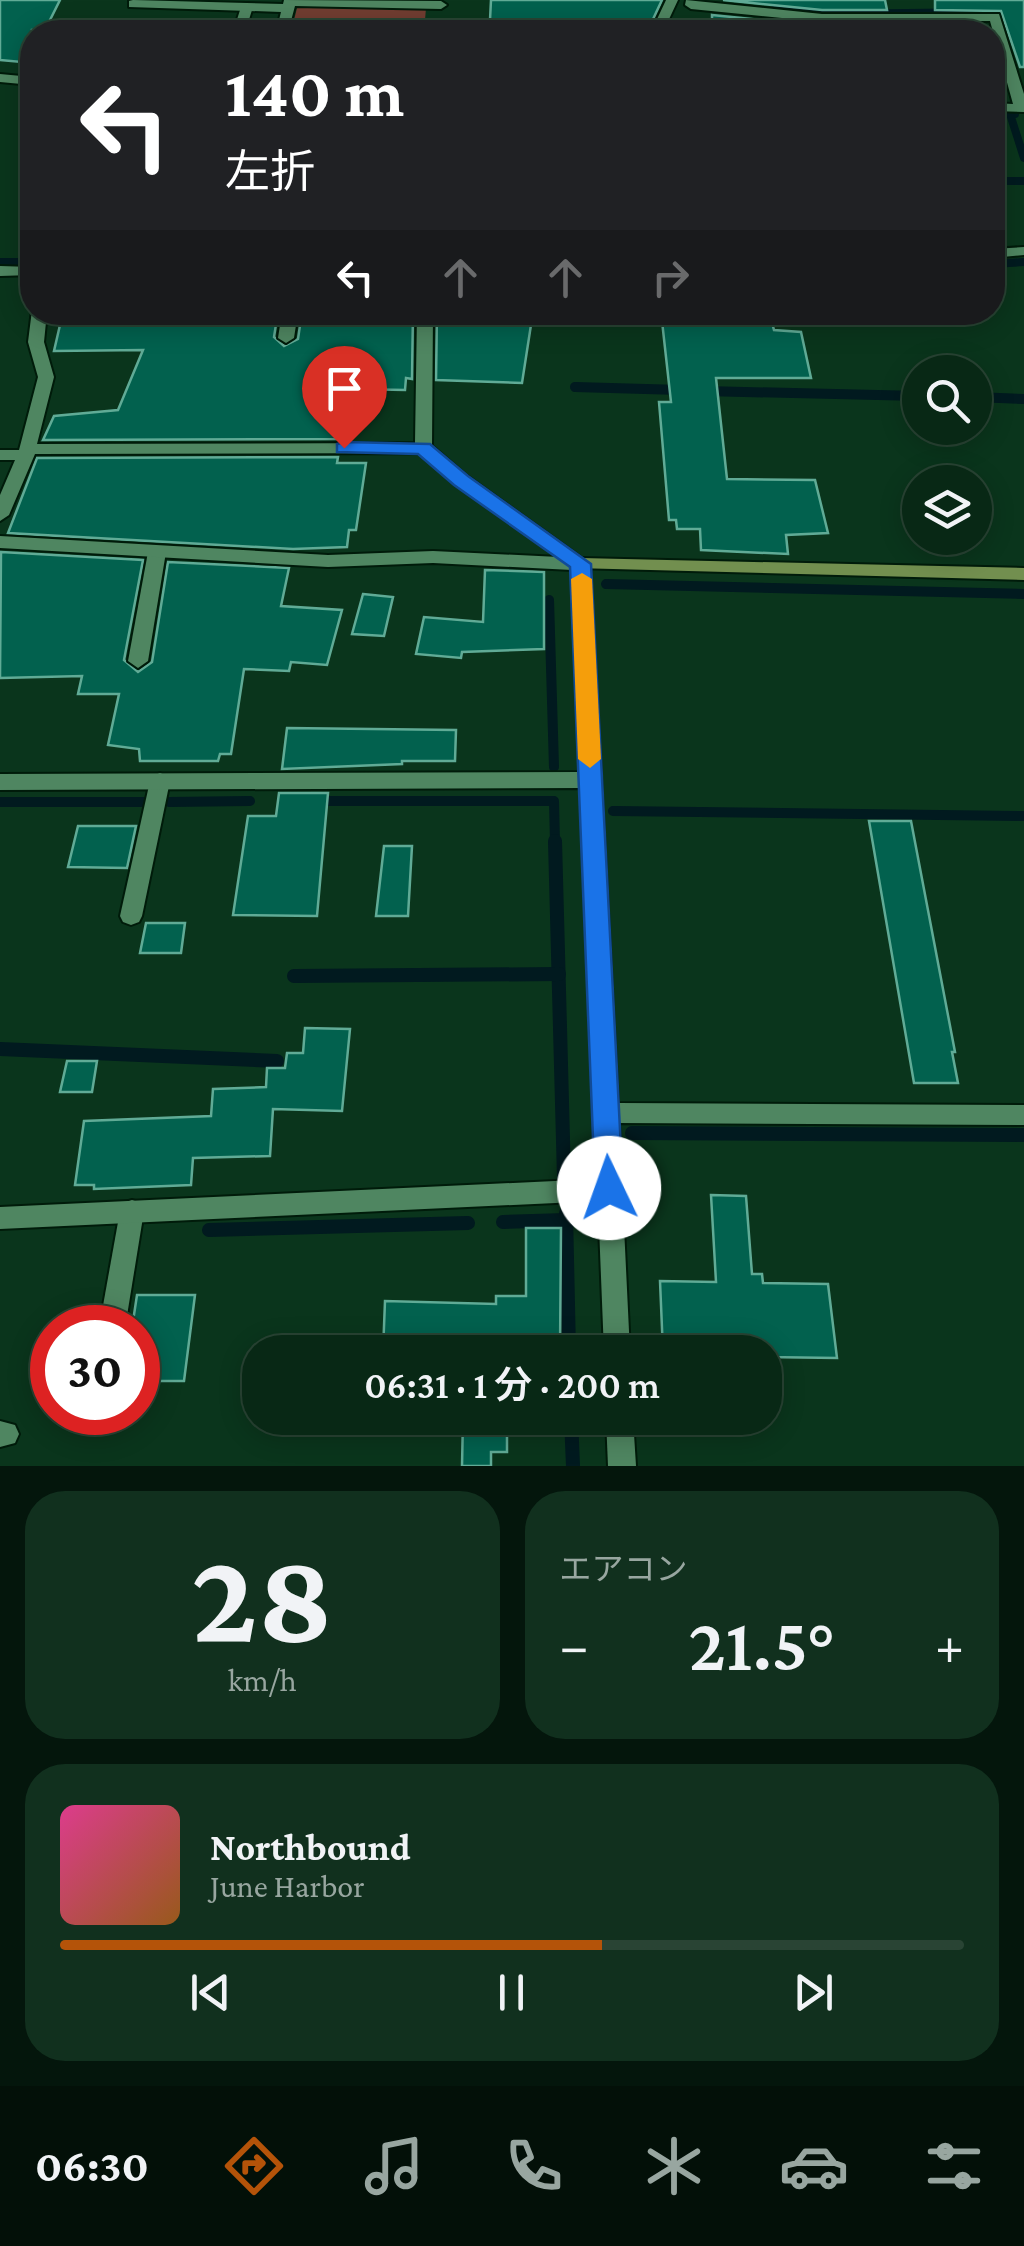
<!DOCTYPE html>
<html lang="ja">
<meta charset="utf-8">
<style>
body{margin:0;font-family:"Crimson Pro","Noto Sans JP",serif;background:#11301e;color:#f1f3f6;height:100vh;display:flex;flex-direction:column;font-size:38px;white-space:nowrap}
*{box-sizing:border-box;margin:0}
p{font-size:32px;color:#98a6a0}
.icon{flex:none;width:55px;height:55px;fill:none;stroke:currentColor;stroke-width:2;stroke-linecap:round;stroke-linejoin:round}
.map{position:relative;height:1466px;overflow:hidden}
.sheet{display:flex;flex-direction:column;gap:25px;padding:25px;background:#04160c;flex:1}
.sheet>*{flex:none}
.banner{position:absolute;left:20px;top:20px;width:985px;height:305px;border-radius:40px;box-shadow:0 5px 25px #0003,0 0 0 2px #294434;background:#202124;color:#fff;overflow:hidden}
.buttons{position:absolute;left:902px;top:355px;display:grid;gap:20px}
.buttons a{display:grid;place-items:center;width:90px;height:90px;border-radius:50%;background:#082815;box-shadow:0 5px 25px #0003,0 0 0 2px #294434;font-size:50px}
.speed{position:absolute;left:30px;top:1305px;display:flex;gap:20px;font-size:50px;font-weight:700;text-align:center}
.speed>*{display:grid;place-content:center;width:130px;height:130px;border-radius:50%;background:#082815;box-shadow:0 5px 25px #0003,0 0 0 2px #294434;line-height:1}
.speed .limit{border:15px solid #d22;background:#fff;color:#111}
.pin{position:absolute;display:grid;place-items:center;width:85px;height:85px;color:#fff;margin:-102px -42px;border-radius:50% 50% 50% 0;rotate:-45deg;box-shadow:0 0 10px #0007}
.pin .icon{rotate:45deg}
.me{position:absolute;width:110px;margin:-55px;rotate:357deg;stroke-linejoin:round;filter:drop-shadow(0 0 8px #0008)}
.turn{display:flex;align-items:center;gap:35px;height:210px;padding:0 40px;font-size:45px}
.turn .icon{width:130px;height:130px;stroke-width:2.5}
.turn b{display:block;font-size:70px;line-height:85px}
.lanes{display:flex;align-items:center;height:95px;padding:0 40px;background:#0003;justify-content:center;gap:50px;direction:ltr}
.lanes .off{opacity:.35}
.big{font-size:75px;font-weight:600;line-height:1.1}
.sheet .card{flex:1;display:flex;flex-direction:column;justify-content:center;gap:15px;min-width:0;padding:0 35px;border-radius:40px;background:#11301e}
.sheet .dial{align-items:center;gap:0}
.dial b{font-size:130px;line-height:1}
.song{display:flex;align-items:center;gap:30px}
.cover{width:120px;height:120px;border-radius:15px;background:linear-gradient(135deg,hsl(330 70% 55%),hsl(30 70% 35%))}
.played{height:10px;border-radius:5px;background:linear-gradient(90deg,#b45309 60%,#294434 60%)}
.keys{display:flex;justify-content:space-around;direction:ltr}
.heat{display:flex;justify-content:space-between;align-items:center;font-size:55px;direction:ltr}
.sheet .tiles{flex:1;display:grid;gap:25px;grid-template-columns:1fr 1fr}
.card:last-child{grid-column:span 2}
.trip{position:absolute;left:242px;top:1335px;width:540px;height:100px;border-radius:40px;background:#082815;box-shadow:0 5px 25px #0003,0 0 0 2px #294434;font-weight:600;line-height:100px;text-align:center}
.tab-bar{display:flex;height:160px;justify-content:space-around;align-items:center;background:#031008;color:#98a6a0}
.tab-bar .icon{width:70px;height:70px}
.tab-bar .on{color:#b45309}
.tab-bar b{font-size:45px;color:#f1f3f6}
.map>svg:first-child{display:block}
</style>
<div class="map">
<svg width="1024" height="1466" viewBox="0 0 1024 1466">
<rect width="100%" height="100%" fill="#0a351c"/>
<path fill="#713d31" d="M306 5 426 8 424 32H291L297 8Z"/>
<g fill="none" stroke-linecap="round" stroke-linejoin="round">
<g stroke="#011a1f" stroke-width="8">
<path d="M775 9 825 14 989 12 995 9 993 0"/>
<path d="M900 22 902 32"/>
<path d="M1015 114H1010L1024 158"/>
<path d="M992 181H1024"/>
<path d="M0 262H20L31 257 32 249"/>
<path d="M992 264 1024 262"/>
</g>
<g stroke="#011a1f" stroke-width="10">
<path d="M575 387 681 390"/>
<path d="M704 391 920 396"/>
<path d="M975 397 1024 399"/>
<path d="M606 584 1024 594"/>
<path d="M549 600 554 767"/>
<path d="M319 801H554L555 843"/>
<path d="M0 802H145"/>
<path d="M169 802 250 801"/>
<path d="M613 811 1024 816"/>
</g>
<g stroke="#011a1f" stroke-width="14">
<path d="M555 841 564 1177"/>
<path d="M294 976 559 974"/>
<path d="M0 1049 277 1061"/>
<path d="M632 1133 1024 1135"/>
<path d="M566 1213 569 1352"/>
<path d="M503 1222 566 1220"/>
<path d="M209 1230 468 1223"/>
<path d="M571 1418 573 1466"/>
</g>
</g>
<g fill="#02614e" stroke="#60ab96" stroke-width="2.5">
<path d="M0 0H60L45 30H32V63L0 60Z"/>
<path d="M491 0H662L647 32H629L490 20Z"/>
<path d="M723 0H885L887 10H822Z"/>
<path d="M935 0H1024V67H1020L1001 11 935 10Z"/>
<path d="M712 15 822 26 890 25 891 32H786V29L712 22Z"/>
<path d="M63 312H278L274 337 284 346 298 339 302 312H413L412 379 406 378 405 390 352 389 350 394H345L340 439 43 440 54 416 118 410 143 350 54 351Z"/>
<path d="M437 312H533L522 383 436 380Z"/>
<path d="M707 312H769L774 330 801 332 811 378H716L727 479 815 480 828 533 786 535 788 554 701 550 700 529H677L676 520H669L659 402H671L662 321 709 320Z"/>
<path d="M338 457 337 463H366L356 530H349L347 547 293 549 8 533 37 458Z"/>
<path d="M1 552 143 560 124 660 138 672 152 662 168 562 289 568 281 606 342 610 327 665 291 662 289 671 244 669 231 754H220L218 761H140L139 749 108 745 119 694H78L82 676 0 678Z"/>
<path d="M485 570 544 572V649L462 652 461 658 416 654 424 617 483 622Z"/>
<path d="M363 594 393 597 384 636 352 634Z"/>
<path d="M287 728 456 730 455 761H402V764L282 769Z"/>
<path d="M279 793H328L317 916 233 915 248 816H276Z"/>
<path d="M869 821H911L955 1052H952L958 1083H914Z"/>
<path d="M78 826H136L127 868 68 867Z"/>
<path d="M384 846H412L408 916H376Z"/>
<path d="M146 923H185L181 953H140Z"/>
<path d="M305 1028 350 1029 342 1111 273 1109 270 1156 193 1158 191 1185 94 1189V1185H75L84 1121 211 1116 213 1089 266 1087 267 1068H285L287 1053H303Z"/>
<path d="M67 1061H97L92 1092H60Z"/>
<path d="M711 1195 746 1196 752 1274H762L763 1283 828 1284 837 1358 765 1357V1352H663L660 1281 716 1282Z"/>
<path d="M526 1228H561L560 1352H383L385 1301 496 1304V1296H526Z"/>
<path d="M137 1295H195L184 1381H138V1328H132Z"/>
<path d="M463 1418H507V1452H491V1466H462Z"/>
</g>
<g fill="none" stroke-linecap="round" stroke-linejoin="round">
<defs>
<g id="lane">
<path d="M247 3 253 7 245 32H233L241 7Z"/>
<path d="M282 312H298L294 338 286 343 278 338Z"/>
<path d="M157 546 166 552 148 661 138 668 128 661 148 552Z"/>
<path d="M160 773 167 776 170 781 142 916 139 922 131 925 123 922 120 916 150 781 153 776Z"/>
<path d="M132 1200 141 1203 144 1211 125 1328H99L120 1211 123 1203Z"/>
<path d="M0 1421 15 1425 19 1434 15 1443 0 1447Z"/>
</g>
<g id="street">
<path d="M133 0 283 4 284 0 441 1 447 5 441 9 295 6 288 32H276L281 12 129 7V1Z"/>
<path d="M666 0H678L663 32H651Z"/>
<path d="M686 0 822 14H999L1024 94V112L992 111V103L1013 104 990 21 822 22 691 9 685 5Z"/>
<path d="M439 21 568 28 574 32H507L435 28V22Z"/>
<path d="M0 74 32 77V85L0 82Z"/>
<path d="M1024 247V255L992 258V249Z"/>
<path d="M0 266 32 267V275L0 276Z"/>
<path d="M32 310 47 312 44 342 54 377 37 444 415 443 417 312H433L432 446 467 476 590 564 618 1103 1024 1105V1125L619 1123 630 1352H604L598 1201 0 1229V1207L597 1179 581 788 0 790V774L580 772 572 570 433 563 328 567 0 548V536L328 555 433 551 559 557 455 484 419 453 35 454 9 515 0 521V495L15 460H0V450H19L38 377 28 342Z"/>
<path d="M606 1418H633L636 1466H608Z"/>
</g>
<path id="secondary" d="M581 558 1024 568V580L575 568 572 564Z"/>
</defs>
<use href="#lane" stroke="#001b0a" stroke-width="4"/>
<use href="#street" stroke="#001b0a" stroke-width="4"/>
<use href="#secondary" stroke="#001b0a" stroke-width="4"/>
<use href="#lane" fill="#4f8661" fill-rule="evenodd"/>
<use href="#street" fill="#4f8661" fill-rule="evenodd"/>
<use href="#secondary" fill="#728f4f" fill-rule="evenodd"/>
</g>
<path fill="#1a73e8" stroke="#114b97" stroke-width="2.5" d="M344 442 430 444 468 476 591 564 623 1188 619 1197 609 1201 599 1197 595 1188 570 567 454 485 418 454 337 452V444Z"/>
<path fill="#f59e0b" d="M582 573 592 579 601 759 590 768 578 759 571 579Z"/>
</svg>
<div class="buttons">
<a><svg class="icon" aria-label="search" viewBox="0 0 24 24"><circle cx="10" cy="10" r="6"/><path d="M15 15l6 6"/></svg></a>
<a><svg class="icon" aria-label="layers" viewBox="0 0 24 24"><path d="M12 4l9 5-9 5-9-5zM3 14l9 5 9-5"/></svg></a>
</div>
<div class="speed"><div class="limit">30</div></div>
<div class="pin" style="left:344px;top:448px;background:#d93025"><svg class="icon" aria-label="arrive" viewBox="0 0 24 24"><path d="M6 21V4h12l-3 4 3 4H6"/></svg></div>
<svg class="me" style="left:609px;top:1188px" viewBox="-20 -20 40 40"><circle r="19" fill="#fff"/><path d="M0-13L10 11 0 6-10 11z" fill="#1a73e8"/></svg>
<div class="trip">06:31 · 1 分 · 200 m</div>
<div class="banner">
<div class="turn"><svg class="icon" aria-label="left" viewBox="0 0 24 24"><path d="M17 20v-9H6M10 6l-5 5 5 5"/></svg><div><b>140 m</b>左折</div></div>
<div class="lanes"><svg class="icon" aria-label="left" viewBox="0 0 24 24"><path d="M17 20v-9H6M10 6l-5 5 5 5"/></svg><svg class="icon off" aria-label="ahead" viewBox="0 0 24 24"><path d="M12 20V5M6 11l6-6 6 6"/></svg><svg class="icon off" aria-label="ahead" viewBox="0 0 24 24"><path d="M12 20V5M6 11l6-6 6 6"/></svg><svg class="icon off" aria-label="right" viewBox="0 0 24 24"><path d="M7 20v-9h11M14 6l5 5-5 5"/></svg></div>
</div>
</div>
<section class="sheet">
<div class="tiles">
<div class="card dial"><b>28</b><p>km/h</p></div>
<div class="card"><p>エアコン</p>
<div class="heat"><a>−</a><b class="big">21.5°</b><a>+</a></div>
</div>
<div class="card">
<div class="song"><i class="cover"></i><div><b>Northbound</b><p>June Harbor</p></div></div>
<div class="played"></div>
<div class="keys"><svg class="icon" aria-label="previous" viewBox="0 0 24 24"><path d="M18 5L8 12l10 7zM5 5v14"/></svg><svg class="icon" aria-label="pause" viewBox="0 0 24 24"><path d="M8 5v14M16 5v14"/></svg><svg class="icon" aria-label="next" viewBox="0 0 24 24"><path d="M6 5l10 7-10 7zM19 5v14"/></svg></div>
</div>
</div>
</section>
<nav class="tab-bar">
<b>06:30</b>
<svg class="icon on" aria-label="directions" viewBox="0 0 24 24"><path d="M12 3l9 9-9 9-9-9zM9 14v-3h6M13 9l2 2-2 2"/></svg>
<svg class="icon" aria-label="music" viewBox="0 0 24 24"><path d="M9 18V5l10-2v13"/><circle cx="6" cy="18" r="3"/><circle cx="16" cy="16" r="3"/></svg>
<svg class="icon" aria-label="phone" viewBox="0 0 24 24"><path d="M5 4h4l2 5-3 2q2 4 5 5l2-3 5 2v4C11 20 4 13 5 4z"/></svg>
<svg class="icon" aria-label="climate" viewBox="0 0 24 24"><path d="M12 3v18M4 7l16 10M4 17L20 7"/></svg>
<svg class="icon" aria-label="car" viewBox="0 0 24 24"><path d="M5 17H2v-5l4-1 3-4h7l3 4 3 1v5h-3M9 17h6M6 11h13"/><circle cx="7" cy="17" r="2"/><circle cx="17" cy="17" r="2"/></svg>
<svg class="icon" aria-label="filters" viewBox="0 0 24 24"><path d="M4 7h16M4 17h16"/><circle cx="9" cy="7" r="2"/><circle cx="15" cy="17" r="2"/></svg>
</nav>
